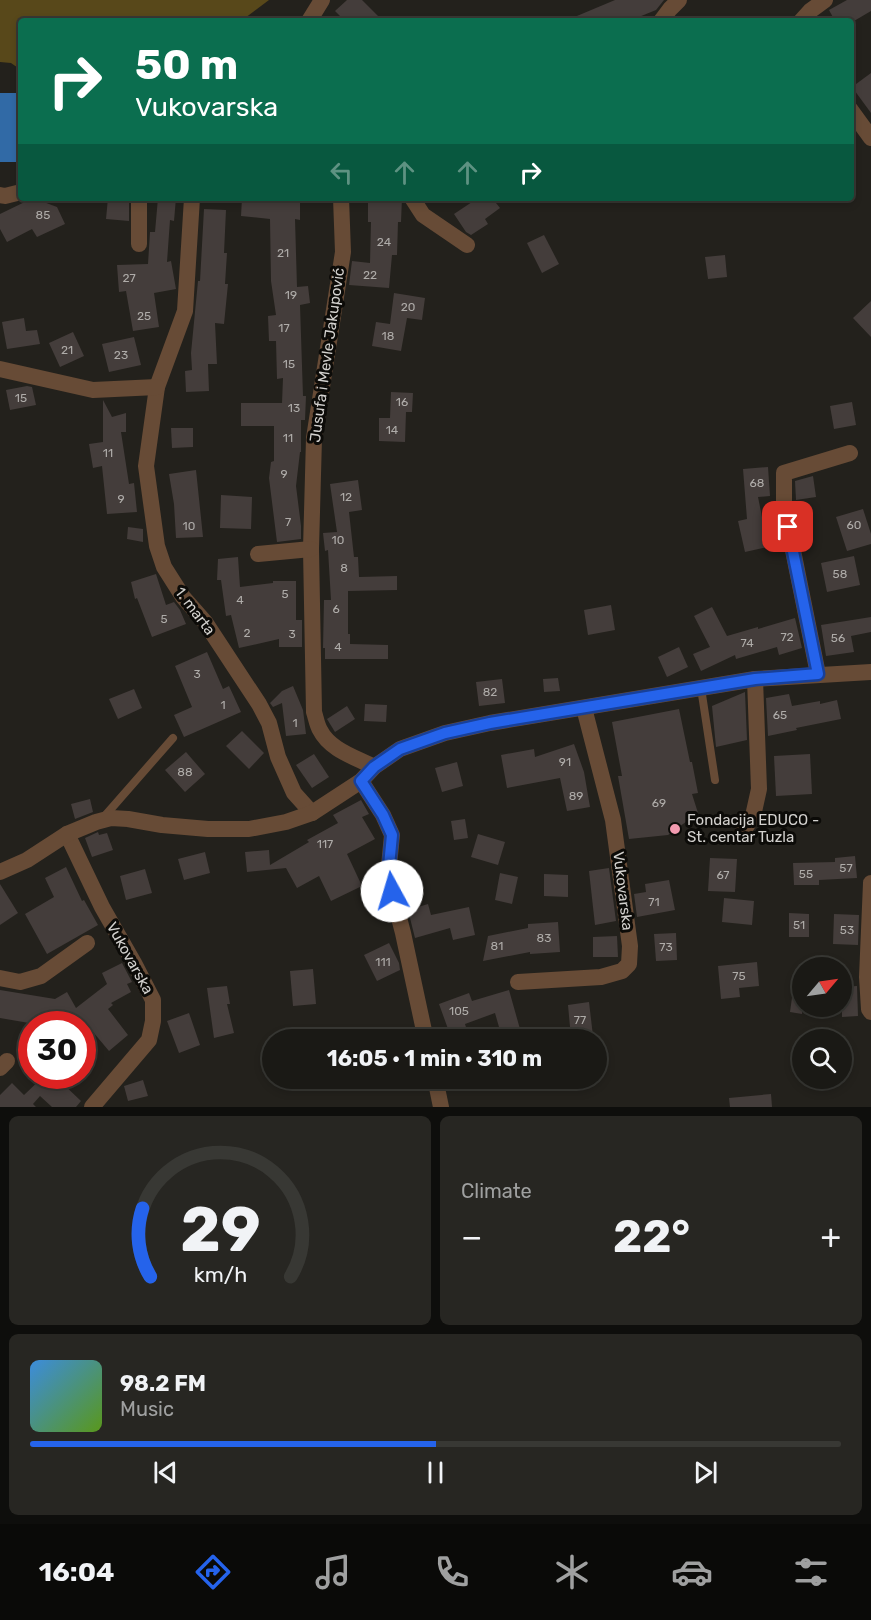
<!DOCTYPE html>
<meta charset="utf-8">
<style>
body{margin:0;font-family:Rubik,sans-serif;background:#272622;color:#f1f3f6;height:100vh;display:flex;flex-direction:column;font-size:22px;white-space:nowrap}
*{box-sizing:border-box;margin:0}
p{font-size:20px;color:#9fa0a0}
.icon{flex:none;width:33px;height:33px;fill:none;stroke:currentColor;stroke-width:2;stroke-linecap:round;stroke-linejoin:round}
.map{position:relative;height:1107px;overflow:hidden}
.details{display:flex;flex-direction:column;gap:9px;padding:9px;background:#0e0e0c;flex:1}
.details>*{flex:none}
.top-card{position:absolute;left:18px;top:18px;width:836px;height:183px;border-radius:6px;box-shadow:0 3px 9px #0003,0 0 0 2px #383834;background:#0b6e4f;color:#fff;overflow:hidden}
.needle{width:39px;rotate:61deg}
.fabs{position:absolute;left:792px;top:957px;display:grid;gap:12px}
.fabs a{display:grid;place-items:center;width:60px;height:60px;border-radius:50%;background:#1a1915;box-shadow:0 3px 9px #0003,0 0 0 2px #383834;font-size:30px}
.speed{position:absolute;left:18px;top:1011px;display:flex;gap:12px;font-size:30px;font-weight:700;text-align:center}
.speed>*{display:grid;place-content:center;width:78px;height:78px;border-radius:50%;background:#1a1915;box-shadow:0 3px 9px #0003,0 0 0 2px #383834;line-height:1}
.speed .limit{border:9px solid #d22;background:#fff;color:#111}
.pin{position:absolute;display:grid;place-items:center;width:51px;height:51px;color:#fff;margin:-26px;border-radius:12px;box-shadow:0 3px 9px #0006}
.me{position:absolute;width:66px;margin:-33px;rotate:354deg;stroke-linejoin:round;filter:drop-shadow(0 0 4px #0008)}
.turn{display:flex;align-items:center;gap:21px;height:126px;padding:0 18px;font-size:27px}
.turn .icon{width:78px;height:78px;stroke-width:2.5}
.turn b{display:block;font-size:42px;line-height:51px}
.lanes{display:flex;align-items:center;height:57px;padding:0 18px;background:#0003;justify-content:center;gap:30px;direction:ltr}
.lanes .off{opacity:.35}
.big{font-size:45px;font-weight:700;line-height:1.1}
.details .card{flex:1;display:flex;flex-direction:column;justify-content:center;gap:9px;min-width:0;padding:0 21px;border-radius:9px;background:#272622}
.details .dial{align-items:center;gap:0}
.dial svg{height:156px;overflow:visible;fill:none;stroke:#383834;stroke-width:7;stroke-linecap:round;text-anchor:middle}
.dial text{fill:#f1f3f6;stroke:none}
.song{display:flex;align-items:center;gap:18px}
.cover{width:72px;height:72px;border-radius:9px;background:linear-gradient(135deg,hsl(210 70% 55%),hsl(90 70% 35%))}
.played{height:6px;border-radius:3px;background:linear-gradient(90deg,#2563eb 50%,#383834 50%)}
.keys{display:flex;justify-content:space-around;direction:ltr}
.heat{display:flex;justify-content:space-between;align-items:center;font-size:33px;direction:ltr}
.details .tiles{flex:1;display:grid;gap:9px;grid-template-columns:1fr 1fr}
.card:last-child{grid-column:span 2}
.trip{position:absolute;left:262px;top:1029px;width:345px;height:60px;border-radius:30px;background:#1a1915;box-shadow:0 3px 9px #0003,0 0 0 2px #383834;font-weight:700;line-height:60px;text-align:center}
.tabs{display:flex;height:96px;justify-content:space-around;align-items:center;background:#0a0a08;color:#9fa0a0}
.tabs .icon{width:42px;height:42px}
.tabs .current{color:#2563eb}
.tabs b{font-size:27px;color:#f1f3f6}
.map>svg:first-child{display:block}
</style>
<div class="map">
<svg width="871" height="1107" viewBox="0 0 871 1107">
<rect width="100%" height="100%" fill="#23211c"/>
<path fill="#58481a" d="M0 0H269L241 21H21V70L11 63 0 62Z"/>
<rect fill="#316aa6" x="0" y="93" width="21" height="69"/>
<g fill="#443d3b">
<path d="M347 0H362L383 21H345L335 11Z"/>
<path d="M615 0H664L656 10 629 21H565Z"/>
<path d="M847 0H871V11L854 21H835L829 10Z"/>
<path d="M871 73V113L852 87Z"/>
<path d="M33 198 57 207 65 224 37 237 32 229 7 242 0 229V214Z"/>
<path d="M108 198H129V221L106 219Z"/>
<path d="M158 198H176L174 221 170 220 167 262 171 261 176 289 154 293 159 327 133 331 126 291 119 292 117 265 148 264 150 232H155Z"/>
<path d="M242 198H300V220L295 219 297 287 308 286 310 303 300 305 303 396H306L305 420H301V452H300L296 486 301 526V539L277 542 269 478 271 462 274 461V426H241V403H282L283 378 277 379 276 341H269L268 316 276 315 271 281 270 219 241 216Z"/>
<path d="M368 198H402L401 222H398L397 255H392L389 288 349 285 352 261 370 263 371 222H368Z"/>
<path d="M478 198H492L500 208 485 219 488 224 471 235 466 232 454 214Z"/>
<path d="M204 209 226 210 224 253H227L225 284H228L224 324 215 323 217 364H208L209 391 186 392 185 371 192 370 191 353 198 281H200Z"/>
<path d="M544 235 559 264 542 273 527 243Z"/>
<path d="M725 255 727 277 708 279 705 257Z"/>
<path d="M394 293 425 298 422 320 407 318 401 351 372 346 376 322 390 324Z"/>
<path d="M871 301V337L853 318Z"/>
<path d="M24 318 26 331 37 330 40 344 7 349 2 322Z"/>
<path d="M73 332 84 356 60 367 49 343Z"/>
<path d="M134 337 141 365 109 372 102 344Z"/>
<path d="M27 386 32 387 36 405 10 410 6 390Z"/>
<path d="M391 392 413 393 412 412H406L405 442 379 441V418H390Z"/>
<path d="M103 400 112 417 126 413V432H121L129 484 134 483 137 512 107 514 102 466 93 468 89 444 103 442Z"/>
<path d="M852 402 856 425 834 429 830 406Z"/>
<path d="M171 428H193V447L172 448Z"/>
<path d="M768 467 770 496 758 497 768 547 745 552 738 521 747 519 743 469Z"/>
<path d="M196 470 203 537 176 538 174 504 169 474Z"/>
<path d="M813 476 816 497 796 500 795 481Z"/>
<path d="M358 480 362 510 349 512 354 557H358L359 577 397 576V590L348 591V634H350V644L388 645V659H325V648H323L324 600H331L328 550 325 551 323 533 337 532 330 484Z"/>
<path d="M221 495 252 497 251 529 220 528Z"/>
<path d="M863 509 871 534V544L847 551 836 517Z"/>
<path d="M128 527 143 529V542L127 539Z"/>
<path d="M854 556 860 585 827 592 821 563Z"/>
<path d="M238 557 240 587 273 583V581H296V620H302V647H279V639L239 648 231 615 226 616 221 580H217L218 559Z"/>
<path d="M156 574 166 605 174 602 180 610 186 624 152 637 137 598 135 599 131 582Z"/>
<path d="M611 605 615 630 588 635 584 610Z"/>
<path d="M712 607 727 636 758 627V629L795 618 802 648 779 655 777 647 736 659 735 655 701 671 693 654 710 647 694 616Z"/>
<path d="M871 617V632L851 636 854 652 826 656 821 625Z"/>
<path d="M679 647 688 667 667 677 658 657Z"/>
<path d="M207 652 223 689 229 686 241 712 184 737 174 715 192 707 175 666Z"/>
<path d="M558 678 560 691 544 692 543 679Z"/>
<path d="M502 679 505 703 479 706 476 682Z"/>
<path d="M293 686 303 710 306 734 286 736 282 703 273 707 270 703 282 691Z"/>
<path d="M134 689 142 708 118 719 109 699Z"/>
<path d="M745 692 747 740 716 747 712 706Z"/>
<path d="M789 694 792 706 820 701V704L837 700 841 719 796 728 797 730 768 736 766 698Z"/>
<path d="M365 704 387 705 386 722 364 721Z"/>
<path d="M347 706 355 719 335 732 327 719Z"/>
<path d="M679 709 690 762H692L698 793 692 794 698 813 668 835 629 839 618 776H622L612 722Z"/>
<path d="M242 731 264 753 249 769 226 746Z"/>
<path d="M574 744 584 772 590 807 567 811 560 778 507 788 501 755 534 749 535 757Z"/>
<path d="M186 752 205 774 185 792 165 770Z"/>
<path d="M314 754 329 777 312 788 296 765Z"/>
<path d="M810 754 812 794 776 796 774 756Z"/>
<path d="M457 762 463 786 442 792 435 768Z"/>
<path d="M90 799 93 812 75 819 71 804Z"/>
<path d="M361 800 369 814 362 817 375 839 347 854 362 886 331 901 319 876 297 888 286 868 247 872 245 852 269 850 270 865 309 842 307 840 338 823 333 815Z"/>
<path d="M465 819 468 838 454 840 451 821Z"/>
<path d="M98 832 99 835 107 833 113 850 92 857 85 838Z"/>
<path d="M478 834 505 842 498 865 471 857Z"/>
<path d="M205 852 210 873 184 880 178 859Z"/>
<path d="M855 856 857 878 819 880V885H794L793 863 835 862V858Z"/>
<path d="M710 858 737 859 735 892 708 891Z"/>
<path d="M66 867 82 901 84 900 98 925 47 954 25 914 54 897 45 878Z"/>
<path d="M609 868 616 921 595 925 589 871Z"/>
<path d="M145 869 152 893 126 900 120 876Z"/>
<path d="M500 873 518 877 512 904 495 900Z"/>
<path d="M544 874 568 875V897L544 896Z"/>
<path d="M669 880 675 910 637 917 634 894 646 892 645 884Z"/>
<path d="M0 884 18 913 0 925Z"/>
<path d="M724 898 754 901 752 925 722 922Z"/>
<path d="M428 904 431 915 469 907 475 935 453 940 450 928 415 938 408 910Z"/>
<path d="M789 913 809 914V937H789Z"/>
<path d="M834 914 859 915 858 945 833 944Z"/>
<path d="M558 922 560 952 530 954V952L483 961 488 936 528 928V924Z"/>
<path d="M676 933 677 960 656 961 654 934Z"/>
<path d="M617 936 618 957H593V937Z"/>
<path d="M389 943 399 963 400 970 377 981 364 955Z"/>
<path d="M757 962 759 986 739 988 740 997 721 999 718 966Z"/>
<path d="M122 963 132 982 127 984 131 992 111 1003 113 1005 108 1009 128 1035 109 1051 83 1020 74 1024H35L0 1018V990L55 999 67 992 76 1008 107 984 102 973Z"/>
<path d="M313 969 316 1004 293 1006 290 971Z"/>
<path d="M795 976H802V1014L790 1012Z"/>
<path d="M227 986 230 1004H227L234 1033 214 1038 207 988Z"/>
<path d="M857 986 858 1016 842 1017V987Z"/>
<path d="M509 990 520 1029 501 1034 495 1013 465 1024 470 1040H452L439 1004 469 993 472 1001Z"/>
<path d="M589 1002 593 1036 571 1038 568 1005Z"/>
<path d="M189 1013 200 1045 179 1053 167 1021Z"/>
<path d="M44 1076H68L61 1082 81 1101 76 1107H52L40 1096 33 1104 36 1107H0V1095L12 1083 24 1095Z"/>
<path d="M143 1080 148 1096 128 1101 124 1086Z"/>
<path d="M771 1094 772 1107H730L729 1098Z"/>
</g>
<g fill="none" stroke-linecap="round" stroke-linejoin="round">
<g stroke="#674b36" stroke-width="8">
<path d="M701 688 715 780"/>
<path d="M103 818 173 738"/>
</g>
<g stroke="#674b36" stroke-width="16">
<path d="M309 21 322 0"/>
<path d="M661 21 670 9 679 0"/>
<path d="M801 21 810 11 825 0"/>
<path d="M850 109 871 138"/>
<path d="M0 195 5 196 21 192"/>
<path d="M192 198 185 311 157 387 146 466 157 546 164 567 183 597 205 622 259 704 269 723 278 757 294 793 312 813"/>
<path d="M341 198 343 252 314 438 311 549 314 712C316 718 317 725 320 730 330 750 355 757 374 767"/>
<path d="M412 198 423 215 467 245"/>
<path d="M139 244V198"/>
<path d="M0 369 93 390 157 387"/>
<path d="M258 554 311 549"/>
<path d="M818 674 784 506V473L850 453"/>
<path d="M361 781 383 815 392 835 388 876 403 933 426 1040"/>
<path d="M67 834 102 907 134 963 153 1000V1021L149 1040 92 1107"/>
<path d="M741 835 753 816 759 789 755 679"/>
<path d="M0 872 27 860 67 834 96 822 111 818 128 819 162 825 208 829H249L286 822 312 813 361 781 374 767 400 749 445 733 490 723 755 679 871 672"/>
<path d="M871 883 867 977 869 1009 871 1012"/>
<path d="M0 978 20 982 41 976 87 943"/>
<path d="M518 982 601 977 622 971 629 964 630 946 613 820 584 708"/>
<path d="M0 1068 7 1061"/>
<path d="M435 1078 441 1107"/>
</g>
</g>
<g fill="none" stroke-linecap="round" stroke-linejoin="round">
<defs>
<path id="route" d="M392 891 388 876 392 835 383 815 361 781 374 767 400 749 445 733 490 723 755 679 818 674 788 527"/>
</defs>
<use href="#route" stroke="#184099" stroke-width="15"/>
<use href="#route" stroke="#2563eb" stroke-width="10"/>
</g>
<circle fill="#f29aaf" stroke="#0c0b08" stroke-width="2" cx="675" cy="829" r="6"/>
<g text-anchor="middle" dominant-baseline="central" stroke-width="6" stroke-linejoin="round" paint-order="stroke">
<g font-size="12" fill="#afaca9">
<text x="43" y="215">85</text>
<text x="384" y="242">24</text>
<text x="283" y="253">21</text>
<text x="370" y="275">22</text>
<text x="129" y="278">27</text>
<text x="291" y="295">19</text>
<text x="408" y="307">20</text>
<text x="144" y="316">25</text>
<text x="284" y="328">17</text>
<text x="388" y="336">18</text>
<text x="67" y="350">21</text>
<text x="121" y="355">23</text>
<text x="289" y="364">15</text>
<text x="21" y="398">15</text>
<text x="402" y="402">16</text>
<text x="294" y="408">13</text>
<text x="392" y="430">14</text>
<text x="288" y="438">11</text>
<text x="108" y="453">11</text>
<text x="284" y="474">9</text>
<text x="757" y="483">68</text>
<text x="346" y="497">12</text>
<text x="121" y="499">9</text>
<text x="288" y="522">7</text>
<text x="854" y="525">60</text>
<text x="189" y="526">10</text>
<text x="338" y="540">10</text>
<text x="344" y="568">8</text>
<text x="840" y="574">58</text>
<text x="285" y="594">5</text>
<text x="240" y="600">4</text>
<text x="336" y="609">6</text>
<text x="164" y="619">5</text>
<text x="247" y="633">2</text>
<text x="292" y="634">3</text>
<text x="787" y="637">72</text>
<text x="838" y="638">56</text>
<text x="747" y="643">74</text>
<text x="338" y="647">4</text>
<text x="197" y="674">3</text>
<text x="490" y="692">82</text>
<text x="223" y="705">1</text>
<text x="780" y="715">65</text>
<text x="295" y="723">1</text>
<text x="565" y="762">91</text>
<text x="185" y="772">88</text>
<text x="576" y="796">89</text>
<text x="659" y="803">69</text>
<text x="325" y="844">117</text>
<text x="846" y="868">57</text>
<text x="806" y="874">55</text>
<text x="723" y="875">67</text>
<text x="654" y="902">71</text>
<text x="799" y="925">51</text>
<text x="847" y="930">53</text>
<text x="544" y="938">83</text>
<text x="497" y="946">81</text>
<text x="666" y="947">73</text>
<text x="383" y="962">111</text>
<text x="739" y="976">75</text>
<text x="459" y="1011">105</text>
<text x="580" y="1020">77</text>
</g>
<g font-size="15" fill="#d3d1ce" stroke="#0c0b08">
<text transform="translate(327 355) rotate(-82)">Jusufa i Mevle Jakupović</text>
<text transform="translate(195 611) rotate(53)">1. marta</text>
<text transform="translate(623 891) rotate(83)">Vukovarska</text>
<text transform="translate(130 958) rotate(61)">Vukovarska</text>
</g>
<g font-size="15" fill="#d3d1ce" stroke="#0c0b08" text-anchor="start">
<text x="687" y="820">Fondacija EDUCO -<tspan x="687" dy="17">St. centar Tuzla</tspan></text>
</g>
</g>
</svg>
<div class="fabs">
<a><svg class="needle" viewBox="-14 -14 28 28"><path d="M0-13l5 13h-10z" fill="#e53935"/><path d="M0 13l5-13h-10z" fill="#9fa0a0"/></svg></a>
<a><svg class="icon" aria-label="search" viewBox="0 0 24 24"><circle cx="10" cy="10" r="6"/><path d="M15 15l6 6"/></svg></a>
</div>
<div class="speed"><div class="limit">30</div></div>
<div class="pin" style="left:788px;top:527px;background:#d93025"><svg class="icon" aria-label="arrive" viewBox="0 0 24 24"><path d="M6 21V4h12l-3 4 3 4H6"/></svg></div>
<svg class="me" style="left:392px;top:891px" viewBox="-20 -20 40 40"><circle r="19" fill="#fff"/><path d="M0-13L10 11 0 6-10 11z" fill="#2563eb"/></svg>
<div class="trip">16:05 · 1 min · 310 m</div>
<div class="top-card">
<div class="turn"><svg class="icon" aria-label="right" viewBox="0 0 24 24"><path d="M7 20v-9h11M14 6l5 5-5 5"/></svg><div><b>50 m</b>Vukovarska</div></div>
<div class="lanes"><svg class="icon off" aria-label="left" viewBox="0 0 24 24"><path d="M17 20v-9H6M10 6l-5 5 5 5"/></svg><svg class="icon off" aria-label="ahead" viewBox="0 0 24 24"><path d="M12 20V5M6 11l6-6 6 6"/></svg><svg class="icon off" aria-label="ahead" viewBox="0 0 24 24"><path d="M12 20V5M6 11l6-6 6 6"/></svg><svg class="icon" aria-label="right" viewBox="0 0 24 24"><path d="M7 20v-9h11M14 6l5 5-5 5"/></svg></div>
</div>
</div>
<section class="details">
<div class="tiles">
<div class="card dial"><svg viewBox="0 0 100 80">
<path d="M14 69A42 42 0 1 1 86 69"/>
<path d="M14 69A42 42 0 0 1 10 34" stroke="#2563eb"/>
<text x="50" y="56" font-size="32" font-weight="700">29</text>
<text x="50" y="72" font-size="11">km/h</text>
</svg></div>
<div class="card"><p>Climate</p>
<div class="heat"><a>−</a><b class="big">22°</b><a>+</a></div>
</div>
<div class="card">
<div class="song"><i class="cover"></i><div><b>98.2 FM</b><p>Music</p></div></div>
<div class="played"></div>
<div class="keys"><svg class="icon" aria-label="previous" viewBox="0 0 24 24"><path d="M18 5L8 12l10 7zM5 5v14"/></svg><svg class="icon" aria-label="pause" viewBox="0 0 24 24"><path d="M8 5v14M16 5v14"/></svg><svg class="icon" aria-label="next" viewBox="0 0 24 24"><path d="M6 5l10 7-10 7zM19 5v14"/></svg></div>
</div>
</div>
</section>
<nav class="tabs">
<b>16:04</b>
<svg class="icon current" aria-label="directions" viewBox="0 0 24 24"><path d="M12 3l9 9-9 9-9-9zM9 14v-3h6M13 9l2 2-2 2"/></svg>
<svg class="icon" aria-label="music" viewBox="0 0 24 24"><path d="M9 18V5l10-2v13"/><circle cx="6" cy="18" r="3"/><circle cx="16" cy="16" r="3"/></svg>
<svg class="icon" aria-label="phone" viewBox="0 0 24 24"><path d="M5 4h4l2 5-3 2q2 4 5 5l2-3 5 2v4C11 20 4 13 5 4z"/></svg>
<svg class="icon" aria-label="climate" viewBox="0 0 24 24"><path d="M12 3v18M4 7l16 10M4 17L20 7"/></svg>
<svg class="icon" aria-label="car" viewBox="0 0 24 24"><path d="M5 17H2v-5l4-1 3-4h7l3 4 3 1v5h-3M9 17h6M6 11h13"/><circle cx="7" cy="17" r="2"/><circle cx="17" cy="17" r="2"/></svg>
<svg class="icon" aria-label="filters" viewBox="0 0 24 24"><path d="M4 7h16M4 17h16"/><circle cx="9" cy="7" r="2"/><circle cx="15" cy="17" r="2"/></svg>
</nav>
